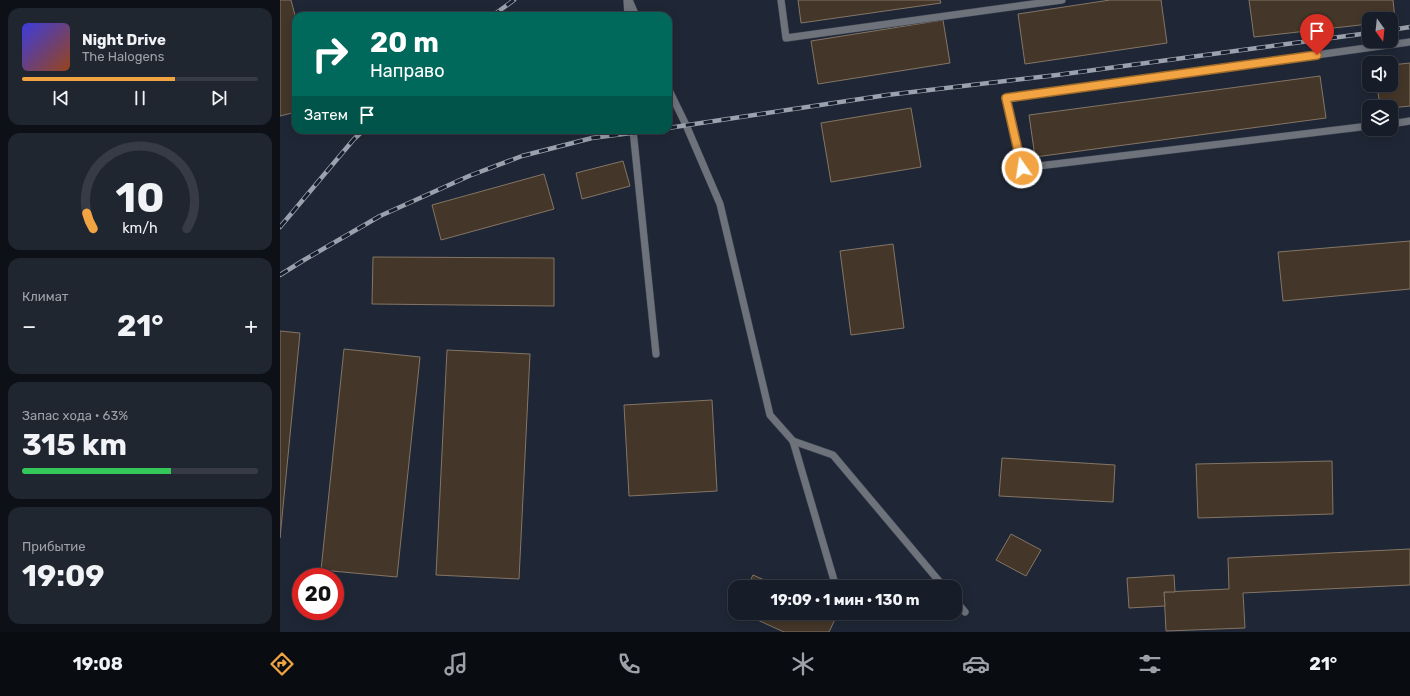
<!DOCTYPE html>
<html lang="ru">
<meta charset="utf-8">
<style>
body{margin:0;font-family:Rubik,sans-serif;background:#202630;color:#f1f3f6;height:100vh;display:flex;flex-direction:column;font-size:15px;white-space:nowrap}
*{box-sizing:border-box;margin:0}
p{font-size:13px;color:#9ea2a8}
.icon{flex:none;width:22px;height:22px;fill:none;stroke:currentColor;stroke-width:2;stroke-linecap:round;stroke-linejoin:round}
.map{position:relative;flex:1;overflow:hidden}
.drawer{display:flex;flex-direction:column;gap:8px;padding:8px;background:#0d1016;width:280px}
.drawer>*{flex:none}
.top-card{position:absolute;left:12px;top:12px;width:380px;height:122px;border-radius:12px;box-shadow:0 2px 10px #0003,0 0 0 1px #363b45;background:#00695c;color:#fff;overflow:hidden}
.needle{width:26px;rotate:165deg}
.tools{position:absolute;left:1082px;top:12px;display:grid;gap:8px}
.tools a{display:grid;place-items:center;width:36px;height:36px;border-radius:8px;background:#171d28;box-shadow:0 2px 10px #0003,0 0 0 1px #363b45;font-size:20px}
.speed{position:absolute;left:12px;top:568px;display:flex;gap:8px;font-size:20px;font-weight:700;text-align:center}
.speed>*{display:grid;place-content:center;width:52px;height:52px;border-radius:50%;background:#171d28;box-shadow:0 2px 10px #0003,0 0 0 1px #363b45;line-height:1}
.speed .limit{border:6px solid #d22;background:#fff;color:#111}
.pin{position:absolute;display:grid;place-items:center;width:34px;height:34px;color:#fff;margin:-41px -17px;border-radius:50% 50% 50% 0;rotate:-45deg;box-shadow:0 0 4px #0007}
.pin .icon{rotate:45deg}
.me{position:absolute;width:44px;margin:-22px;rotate:347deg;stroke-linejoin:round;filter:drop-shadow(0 0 3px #0008)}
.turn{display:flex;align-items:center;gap:14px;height:84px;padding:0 12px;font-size:18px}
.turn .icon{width:52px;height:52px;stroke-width:2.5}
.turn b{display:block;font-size:28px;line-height:34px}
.then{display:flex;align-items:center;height:38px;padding:0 12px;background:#0003;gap:8px;font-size:15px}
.big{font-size:30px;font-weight:700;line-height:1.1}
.drawer .widget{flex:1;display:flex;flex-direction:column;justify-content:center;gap:6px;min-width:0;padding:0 14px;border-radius:12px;background:#202630}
.drawer .dial{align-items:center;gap:0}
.dial svg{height:104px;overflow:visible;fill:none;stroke:#363b45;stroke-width:7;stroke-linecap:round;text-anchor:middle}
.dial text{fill:#f1f3f6;stroke:none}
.song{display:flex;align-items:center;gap:12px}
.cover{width:48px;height:48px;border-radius:6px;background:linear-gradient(135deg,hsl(240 70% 55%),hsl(20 70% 35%))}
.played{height:4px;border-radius:2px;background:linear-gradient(90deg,#f3a442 65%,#363b45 65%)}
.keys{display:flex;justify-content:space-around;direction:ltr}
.heat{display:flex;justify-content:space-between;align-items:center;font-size:22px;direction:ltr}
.charge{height:6px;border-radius:3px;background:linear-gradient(90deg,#34c759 63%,#363b45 0)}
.trip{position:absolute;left:448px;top:580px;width:234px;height:40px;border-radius:12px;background:#171d28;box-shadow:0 2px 10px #0003,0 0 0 1px #363b45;font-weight:700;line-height:40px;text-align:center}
.menu{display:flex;height:64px;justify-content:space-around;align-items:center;background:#090c10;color:#9ea2a8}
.menu .icon{width:28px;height:28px}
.menu .on{color:#f3a442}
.menu b{font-size:18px;color:#f1f3f6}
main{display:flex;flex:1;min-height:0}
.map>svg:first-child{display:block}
</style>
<main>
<section class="drawer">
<div class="widget">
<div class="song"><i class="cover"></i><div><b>Night Drive</b><p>The Halogens</p></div></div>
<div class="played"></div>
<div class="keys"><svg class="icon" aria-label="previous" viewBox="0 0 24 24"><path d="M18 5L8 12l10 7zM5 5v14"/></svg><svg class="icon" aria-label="pause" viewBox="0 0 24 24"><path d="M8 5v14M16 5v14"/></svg><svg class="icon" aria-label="next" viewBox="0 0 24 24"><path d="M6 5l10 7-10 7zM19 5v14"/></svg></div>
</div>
<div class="widget dial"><svg viewBox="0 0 100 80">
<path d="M14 69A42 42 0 1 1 86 69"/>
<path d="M14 69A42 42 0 0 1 9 57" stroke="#f3a442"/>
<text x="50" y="56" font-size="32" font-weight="700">10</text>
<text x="50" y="72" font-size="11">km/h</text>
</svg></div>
<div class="widget"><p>Климат</p>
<div class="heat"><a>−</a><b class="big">21°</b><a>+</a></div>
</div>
<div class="widget"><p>Запас хода · 63%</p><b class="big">315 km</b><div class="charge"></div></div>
<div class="widget"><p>Прибытие</p><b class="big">19:09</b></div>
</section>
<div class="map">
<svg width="1130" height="632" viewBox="0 0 1130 632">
<rect width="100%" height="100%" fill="#1f2736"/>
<g fill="#443729" stroke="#847565">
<path d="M0 0H11L16 19V112L0 116Z"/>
<path d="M518 0H660L661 3 521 23Z"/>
<path d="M830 0H881L887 43 745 64 738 14Z"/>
<path d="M969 0H1113L1115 20 1111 21V19H1089V24L974 37Z"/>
<path d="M663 20 670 63 538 84 531 41Z"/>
<path d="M1130 63V106L1111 108V107H1100L1097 85H1111V65Z"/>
<path d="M1040 76 1046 118 755 157 749 115Z"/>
<path d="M631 108 641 167 551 182 541 123Z"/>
<path d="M343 161 350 186 302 199 296 173Z"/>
<path d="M264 174 274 209 161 240 152 205Z"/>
<path d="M1130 241V289L1003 301 998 252Z"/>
<path d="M613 244 624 328 571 335 560 251Z"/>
<path d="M93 257 274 258V306L92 304Z"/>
<path d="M0 331 20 333 0 538Z"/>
<path d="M64 349 140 357 117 577 41 570Z"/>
<path d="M167 350 250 354 239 579 156 575Z"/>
<path d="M432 400 437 491 349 496 344 405Z"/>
<path d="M722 458 835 465 833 502 719 496Z"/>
<path d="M1052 461 1053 514 918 518 916 464Z"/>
<path d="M731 534 761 550 746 576 716 560Z"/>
<path d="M1130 549V585L963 593 965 628 886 631 884 592 949 589 948 558Z"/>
<path d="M473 575 500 587H467Z"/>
<path d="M894 575 895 592H884L885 606 849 608 847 578Z"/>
<path d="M462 613H558L549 632H504Z"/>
</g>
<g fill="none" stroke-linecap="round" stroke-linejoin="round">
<defs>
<g id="lane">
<path d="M347 0 348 16"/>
<path d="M349 0 356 16"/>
<path d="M501 0 506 38 782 0"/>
<path d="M388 88 406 125 440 204 490 415 513 441 553 455 664 587"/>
<path d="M1111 124 1130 121"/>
<path d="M1089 126 742 168 726 98 1130 42"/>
<path d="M353 130 376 354"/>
<path d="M513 441 556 587"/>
<path d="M675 600 685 612"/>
</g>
</defs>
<use href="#lane" stroke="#3d4553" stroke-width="8"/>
<use href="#lane" stroke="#6e727a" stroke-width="7"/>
<defs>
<g id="rail">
<path d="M212 16 234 0"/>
<path d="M1111 30 1130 27"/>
<path d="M388 128 607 95 777 75 1089 33"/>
<path d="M0 227 74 139 84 130"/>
<path d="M0 275 24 260 100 216 189 176 242 156 312 138 375 130"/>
</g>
</defs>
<use href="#rail" stroke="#9ba1ad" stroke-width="4.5"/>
<use href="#rail" stroke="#161d2c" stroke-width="3" stroke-dasharray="9" stroke-linecap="butt"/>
</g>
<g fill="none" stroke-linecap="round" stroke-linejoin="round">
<defs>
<path id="route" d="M742 168 726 98 1037 55"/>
</defs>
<use href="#route" stroke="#9e6b2b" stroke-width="10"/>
<use href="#route" stroke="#f3a442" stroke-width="7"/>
</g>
</svg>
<div class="tools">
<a><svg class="needle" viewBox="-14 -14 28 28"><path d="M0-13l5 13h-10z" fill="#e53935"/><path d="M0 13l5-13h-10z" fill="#9ea2a8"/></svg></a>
<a><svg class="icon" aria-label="sound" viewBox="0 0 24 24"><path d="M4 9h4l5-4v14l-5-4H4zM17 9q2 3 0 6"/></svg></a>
<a><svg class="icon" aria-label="layers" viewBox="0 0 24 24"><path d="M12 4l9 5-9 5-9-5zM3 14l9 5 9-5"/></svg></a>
</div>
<div class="speed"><div class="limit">20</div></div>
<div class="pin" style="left:1037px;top:55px;background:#d93025"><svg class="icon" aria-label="arrive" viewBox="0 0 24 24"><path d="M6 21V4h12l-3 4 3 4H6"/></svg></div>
<svg class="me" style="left:742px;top:168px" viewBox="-20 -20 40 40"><circle r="17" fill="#f3a442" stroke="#fff" stroke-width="3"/><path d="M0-11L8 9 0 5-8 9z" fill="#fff"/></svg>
<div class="trip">19:09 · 1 мин · 130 m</div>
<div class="top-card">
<div class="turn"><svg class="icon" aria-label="right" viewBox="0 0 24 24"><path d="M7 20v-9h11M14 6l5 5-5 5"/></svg><div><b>20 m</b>Направо</div></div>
<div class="then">Затем<svg class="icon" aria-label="arrive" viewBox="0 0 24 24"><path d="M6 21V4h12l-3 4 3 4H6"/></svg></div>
</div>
</div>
</main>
<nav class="menu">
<b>19:08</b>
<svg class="icon on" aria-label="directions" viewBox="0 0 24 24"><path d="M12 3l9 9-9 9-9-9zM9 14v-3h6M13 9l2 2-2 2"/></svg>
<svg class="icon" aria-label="music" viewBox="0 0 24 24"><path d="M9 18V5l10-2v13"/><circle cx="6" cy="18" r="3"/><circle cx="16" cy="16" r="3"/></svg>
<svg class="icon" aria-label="phone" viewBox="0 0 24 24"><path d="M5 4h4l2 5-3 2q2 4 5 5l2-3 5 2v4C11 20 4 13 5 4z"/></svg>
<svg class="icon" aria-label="climate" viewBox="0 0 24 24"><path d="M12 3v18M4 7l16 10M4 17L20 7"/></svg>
<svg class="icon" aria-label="car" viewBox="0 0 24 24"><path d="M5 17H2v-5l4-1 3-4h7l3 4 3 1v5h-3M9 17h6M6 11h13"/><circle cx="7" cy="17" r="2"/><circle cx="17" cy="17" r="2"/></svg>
<svg class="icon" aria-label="filters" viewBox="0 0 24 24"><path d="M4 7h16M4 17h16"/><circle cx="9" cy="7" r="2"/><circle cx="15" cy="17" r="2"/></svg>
<b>21°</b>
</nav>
